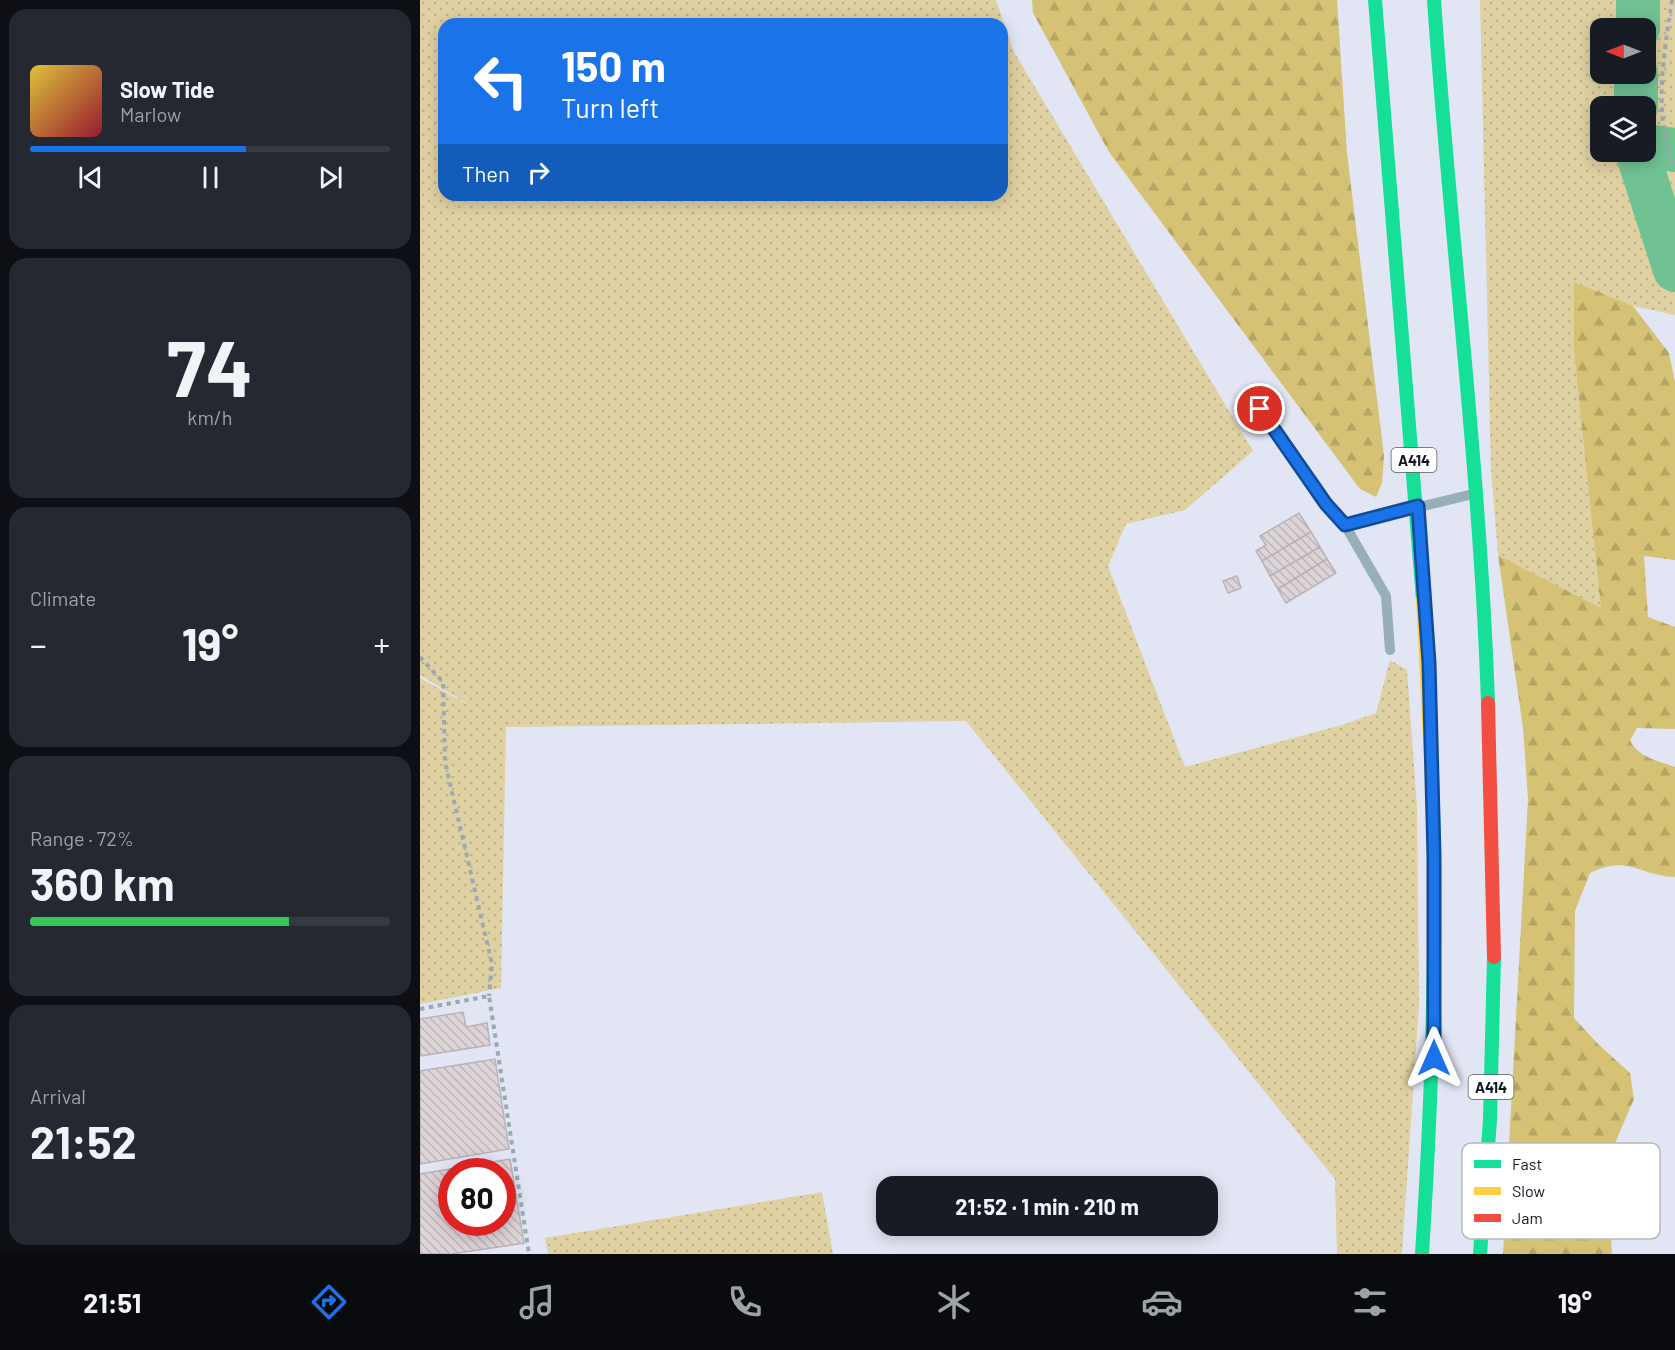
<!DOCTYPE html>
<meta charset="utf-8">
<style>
body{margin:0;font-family:Barlow,sans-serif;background:#242831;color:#f1f3f6;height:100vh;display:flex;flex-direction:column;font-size:22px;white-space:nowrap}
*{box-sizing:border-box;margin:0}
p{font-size:20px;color:#9ea1a6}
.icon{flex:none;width:33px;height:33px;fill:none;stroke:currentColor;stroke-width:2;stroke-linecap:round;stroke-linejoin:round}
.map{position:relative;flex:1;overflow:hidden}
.sheet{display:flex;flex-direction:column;gap:9px;padding:9px;background:#0d0f14;width:420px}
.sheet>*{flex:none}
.guide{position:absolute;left:18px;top:18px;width:570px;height:183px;border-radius:18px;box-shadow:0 3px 15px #0003;background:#1a73e8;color:#fff;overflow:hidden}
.needle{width:39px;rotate:270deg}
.buttons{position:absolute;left:1170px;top:18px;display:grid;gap:12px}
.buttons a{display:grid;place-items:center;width:66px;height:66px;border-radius:12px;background:#171b24;box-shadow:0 3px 15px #0003;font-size:30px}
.speed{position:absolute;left:18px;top:1158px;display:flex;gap:12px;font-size:30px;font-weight:700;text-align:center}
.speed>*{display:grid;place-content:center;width:78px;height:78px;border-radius:50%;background:#171b24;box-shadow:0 3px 15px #0003;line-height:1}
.speed .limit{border:9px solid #d22;background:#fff;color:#111}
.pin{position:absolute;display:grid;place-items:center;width:51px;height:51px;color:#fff;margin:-26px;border:3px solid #fff;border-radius:50%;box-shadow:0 2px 6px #0007}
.me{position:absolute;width:66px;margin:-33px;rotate:0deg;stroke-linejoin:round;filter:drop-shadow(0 0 4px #0008)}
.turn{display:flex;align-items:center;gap:21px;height:126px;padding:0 24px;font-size:27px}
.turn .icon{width:78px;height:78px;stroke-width:2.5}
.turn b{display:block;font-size:42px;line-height:51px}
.then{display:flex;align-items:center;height:57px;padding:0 24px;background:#0003;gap:12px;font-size:22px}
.big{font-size:45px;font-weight:700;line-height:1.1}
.sheet .tile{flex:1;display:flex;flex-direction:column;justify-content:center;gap:9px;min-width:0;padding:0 21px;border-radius:18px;background:#242831}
.sheet .dial{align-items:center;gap:0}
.dial b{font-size:78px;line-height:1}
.song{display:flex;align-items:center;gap:18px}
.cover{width:72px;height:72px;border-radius:9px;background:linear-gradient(135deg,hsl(50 70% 55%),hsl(350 70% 35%))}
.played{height:6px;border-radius:3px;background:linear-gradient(90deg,#1a73e8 60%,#363941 60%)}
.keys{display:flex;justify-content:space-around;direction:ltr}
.heat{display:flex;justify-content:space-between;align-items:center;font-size:33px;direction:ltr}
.charge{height:9px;border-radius:4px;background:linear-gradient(90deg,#34c759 72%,#363941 0)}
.trip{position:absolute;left:456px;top:1176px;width:342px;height:60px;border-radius:18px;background:#171b24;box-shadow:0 3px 15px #0003;font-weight:700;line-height:60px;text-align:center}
.tab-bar{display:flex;height:96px;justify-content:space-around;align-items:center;background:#090b0e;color:#9ea1a6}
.tab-bar .icon{width:42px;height:42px}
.tab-bar .active{color:#1a73e8}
.tab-bar b{font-size:27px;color:#f1f3f6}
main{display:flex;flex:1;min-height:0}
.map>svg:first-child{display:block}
</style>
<main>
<section class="sheet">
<div class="tile">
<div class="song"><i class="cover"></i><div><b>Slow Tide</b><p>Marlow</p></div></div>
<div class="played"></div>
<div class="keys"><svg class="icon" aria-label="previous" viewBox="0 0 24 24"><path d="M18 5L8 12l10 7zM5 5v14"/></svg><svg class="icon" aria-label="pause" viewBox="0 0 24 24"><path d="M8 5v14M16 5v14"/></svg><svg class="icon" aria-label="next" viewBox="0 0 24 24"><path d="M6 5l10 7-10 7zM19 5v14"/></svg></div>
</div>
<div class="tile dial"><b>74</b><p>km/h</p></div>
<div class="tile"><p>Climate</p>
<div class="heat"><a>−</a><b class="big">19°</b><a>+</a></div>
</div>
<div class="tile"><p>Range · 72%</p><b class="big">360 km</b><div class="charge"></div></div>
<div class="tile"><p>Arrival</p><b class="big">21:52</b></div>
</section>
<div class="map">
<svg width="1255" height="1254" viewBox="0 0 1255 1254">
<defs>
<pattern id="green-dots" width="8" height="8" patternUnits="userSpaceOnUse" patternTransform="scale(1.5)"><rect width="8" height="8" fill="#e0d1a3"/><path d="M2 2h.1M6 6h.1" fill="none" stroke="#bfb38c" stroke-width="1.8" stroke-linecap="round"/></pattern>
<pattern id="forest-firs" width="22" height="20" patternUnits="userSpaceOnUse" patternTransform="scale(1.5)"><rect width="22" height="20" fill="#d5c275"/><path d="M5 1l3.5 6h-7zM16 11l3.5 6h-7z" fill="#b6a665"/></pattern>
<pattern id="building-back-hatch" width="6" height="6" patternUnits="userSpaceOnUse" patternTransform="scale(1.5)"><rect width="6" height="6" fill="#ddd4d8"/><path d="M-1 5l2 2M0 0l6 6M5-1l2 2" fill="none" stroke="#bdb5b9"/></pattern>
</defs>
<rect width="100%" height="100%" fill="#e2e6f4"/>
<g fill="url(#green-dots)" fill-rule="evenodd">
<path d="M0 0H576L594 52 833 451 765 510 706 524 688 566 765 767 922 725 956 713 970 660 987 670 997 807 999 1004 982 1254H917L915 1179 546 721 86 727 81 988 0 1004V678L56 709 0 675ZM24 24H582V195H24Z"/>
<path d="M1060 0H1255V315L1213 306 1154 283V351L1182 609 1078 555 1071 470ZM1180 28H1226V74H1180ZM1180 106H1226V152H1180Z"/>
<path d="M402 1192 413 1254H128L125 1238Z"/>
</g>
<g fill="url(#forest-firs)">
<path d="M612 0H917L927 153 964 456 962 483 956 497 940 489 689 152 613 13Z"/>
<path d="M1154 282 1213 306 1249 353 1255 382V560L1224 556 1228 617 1255 627V729L1217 728 1210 740C1217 757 1239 761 1255 767V877C1219 876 1209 854 1170 873L1155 911 1154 1018 1177 1043 1210 1073 1214 1099 1195 1143 1190 1224 1192 1254H1083L1108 799 1103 728 1078 555 1181 608 1154 351Z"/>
</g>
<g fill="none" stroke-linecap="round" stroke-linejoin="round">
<g stroke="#71c293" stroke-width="44">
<path d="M1218 28V0"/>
<path d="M1216 106V74"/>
<path d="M1226 146 1255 150"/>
<path d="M1217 152 1255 270"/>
</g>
</g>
<g fill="url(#building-back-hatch)" stroke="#bab2b7" stroke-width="1.5" fill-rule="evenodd">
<path d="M879 513 891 532 842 561 836 551 846 545 840 536Z"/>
<path d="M891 532 900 547 850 576 842 561Z"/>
<path d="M900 547 907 559 858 589 850 576Z"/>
<path d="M907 559 916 573 866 603 858 589Z"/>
<path d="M817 576 821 588 808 593 803 581Z"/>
<path d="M43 1012 46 1027 67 1023 70 1045 0 1056V1019Z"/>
<path d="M75 1059 89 1149 0 1164V1071Z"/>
<path d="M90 1159 104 1243 32 1254H0V1174ZM32 1172H82V1222H32Z"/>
</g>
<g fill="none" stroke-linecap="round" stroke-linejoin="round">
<g stroke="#99aab3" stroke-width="4" stroke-dasharray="4.5 4.5" stroke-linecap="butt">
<path d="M1252 0C1244 56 1232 115 1255 170"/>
<path d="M0 657 23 682 25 762 72 964 69 996"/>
<path d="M0 1009 69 996 109 1254"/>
</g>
<g stroke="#98afb8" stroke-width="10">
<path d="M840 409 906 504 925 525 966 596 970 650"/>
<path d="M925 525 1053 494"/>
</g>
<g stroke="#16e098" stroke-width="14">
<path d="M955 0 1003 600"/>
<path d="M1014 0C1030 234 1060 468 1068 703"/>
<path d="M1002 1254C1012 1096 1018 939 1012 780"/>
<path d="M1060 1254 1070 1120 1074 957"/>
</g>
<path stroke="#ffcf43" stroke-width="14" d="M1003 600 1012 780"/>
<path stroke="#f24e42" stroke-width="14" d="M1068 703 1074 957"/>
</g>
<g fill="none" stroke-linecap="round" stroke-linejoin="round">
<defs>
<path id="route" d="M840 409 906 504 925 525 998 506 1009 663 1014 856V1058"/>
</defs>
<use href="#route" stroke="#114b97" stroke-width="15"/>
<use href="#route" stroke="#1a73e8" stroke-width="10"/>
</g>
<g text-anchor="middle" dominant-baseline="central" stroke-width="5" stroke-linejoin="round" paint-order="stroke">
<g fill="#fff" stroke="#585b66" stroke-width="1.5">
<rect x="971.5" y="448" width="45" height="24" rx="4.5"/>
<rect x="1048.5" y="1075" width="45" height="24" rx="4.5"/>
</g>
<g font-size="15" font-weight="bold" fill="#111524">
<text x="994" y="460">A414</text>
<text x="1071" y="1087">A414</text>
</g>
</g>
<rect x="1042" y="1143" width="198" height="96" rx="9" fill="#fff" stroke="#b8b9bd" stroke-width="1.5"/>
<rect x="1054" y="1160" width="27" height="8" fill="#16e098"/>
<rect x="1054" y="1187" width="27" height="8" fill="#ffcf43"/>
<rect x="1054" y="1214" width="27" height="8" fill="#f24e42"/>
<g font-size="16" fill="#111524">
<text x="1092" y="1170">Fast</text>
<text x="1092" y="1197">Slow</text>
<text x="1092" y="1224">Jam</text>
</g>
</svg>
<div class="buttons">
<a><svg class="needle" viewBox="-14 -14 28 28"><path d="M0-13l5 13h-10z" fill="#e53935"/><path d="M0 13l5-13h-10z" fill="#9ea1a6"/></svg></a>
<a><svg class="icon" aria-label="layers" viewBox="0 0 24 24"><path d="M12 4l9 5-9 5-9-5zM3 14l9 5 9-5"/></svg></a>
</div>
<div class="speed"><div class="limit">80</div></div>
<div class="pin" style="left:840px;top:409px;background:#d93025"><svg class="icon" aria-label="arrive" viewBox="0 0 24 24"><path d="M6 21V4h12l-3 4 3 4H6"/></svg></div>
<svg class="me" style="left:1014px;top:1058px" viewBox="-20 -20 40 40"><path d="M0-17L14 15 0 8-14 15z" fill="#1a73e8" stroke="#fff" stroke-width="4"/></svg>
<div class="trip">21:52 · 1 min · 210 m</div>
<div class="guide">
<div class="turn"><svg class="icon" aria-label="left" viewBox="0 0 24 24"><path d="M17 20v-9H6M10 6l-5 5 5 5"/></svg><div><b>150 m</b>Turn left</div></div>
<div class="then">Then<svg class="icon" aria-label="right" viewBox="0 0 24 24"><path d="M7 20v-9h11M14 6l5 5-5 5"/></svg></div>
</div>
</div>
</main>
<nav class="tab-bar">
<b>21:51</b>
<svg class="icon active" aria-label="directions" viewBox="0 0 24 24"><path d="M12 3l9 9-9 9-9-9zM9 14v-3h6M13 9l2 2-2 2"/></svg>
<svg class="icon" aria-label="music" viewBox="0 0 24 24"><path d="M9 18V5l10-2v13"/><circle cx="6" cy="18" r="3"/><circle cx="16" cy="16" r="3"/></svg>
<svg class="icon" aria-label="phone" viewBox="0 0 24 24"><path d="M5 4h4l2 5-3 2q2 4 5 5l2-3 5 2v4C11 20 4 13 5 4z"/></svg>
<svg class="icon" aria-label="climate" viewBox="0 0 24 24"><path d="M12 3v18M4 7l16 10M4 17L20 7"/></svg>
<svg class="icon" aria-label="car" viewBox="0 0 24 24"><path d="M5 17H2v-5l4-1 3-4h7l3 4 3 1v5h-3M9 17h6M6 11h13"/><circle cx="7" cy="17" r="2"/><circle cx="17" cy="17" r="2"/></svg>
<svg class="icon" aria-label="filters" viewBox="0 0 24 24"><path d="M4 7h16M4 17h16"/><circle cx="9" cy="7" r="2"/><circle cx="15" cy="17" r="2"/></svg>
<b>19°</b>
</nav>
